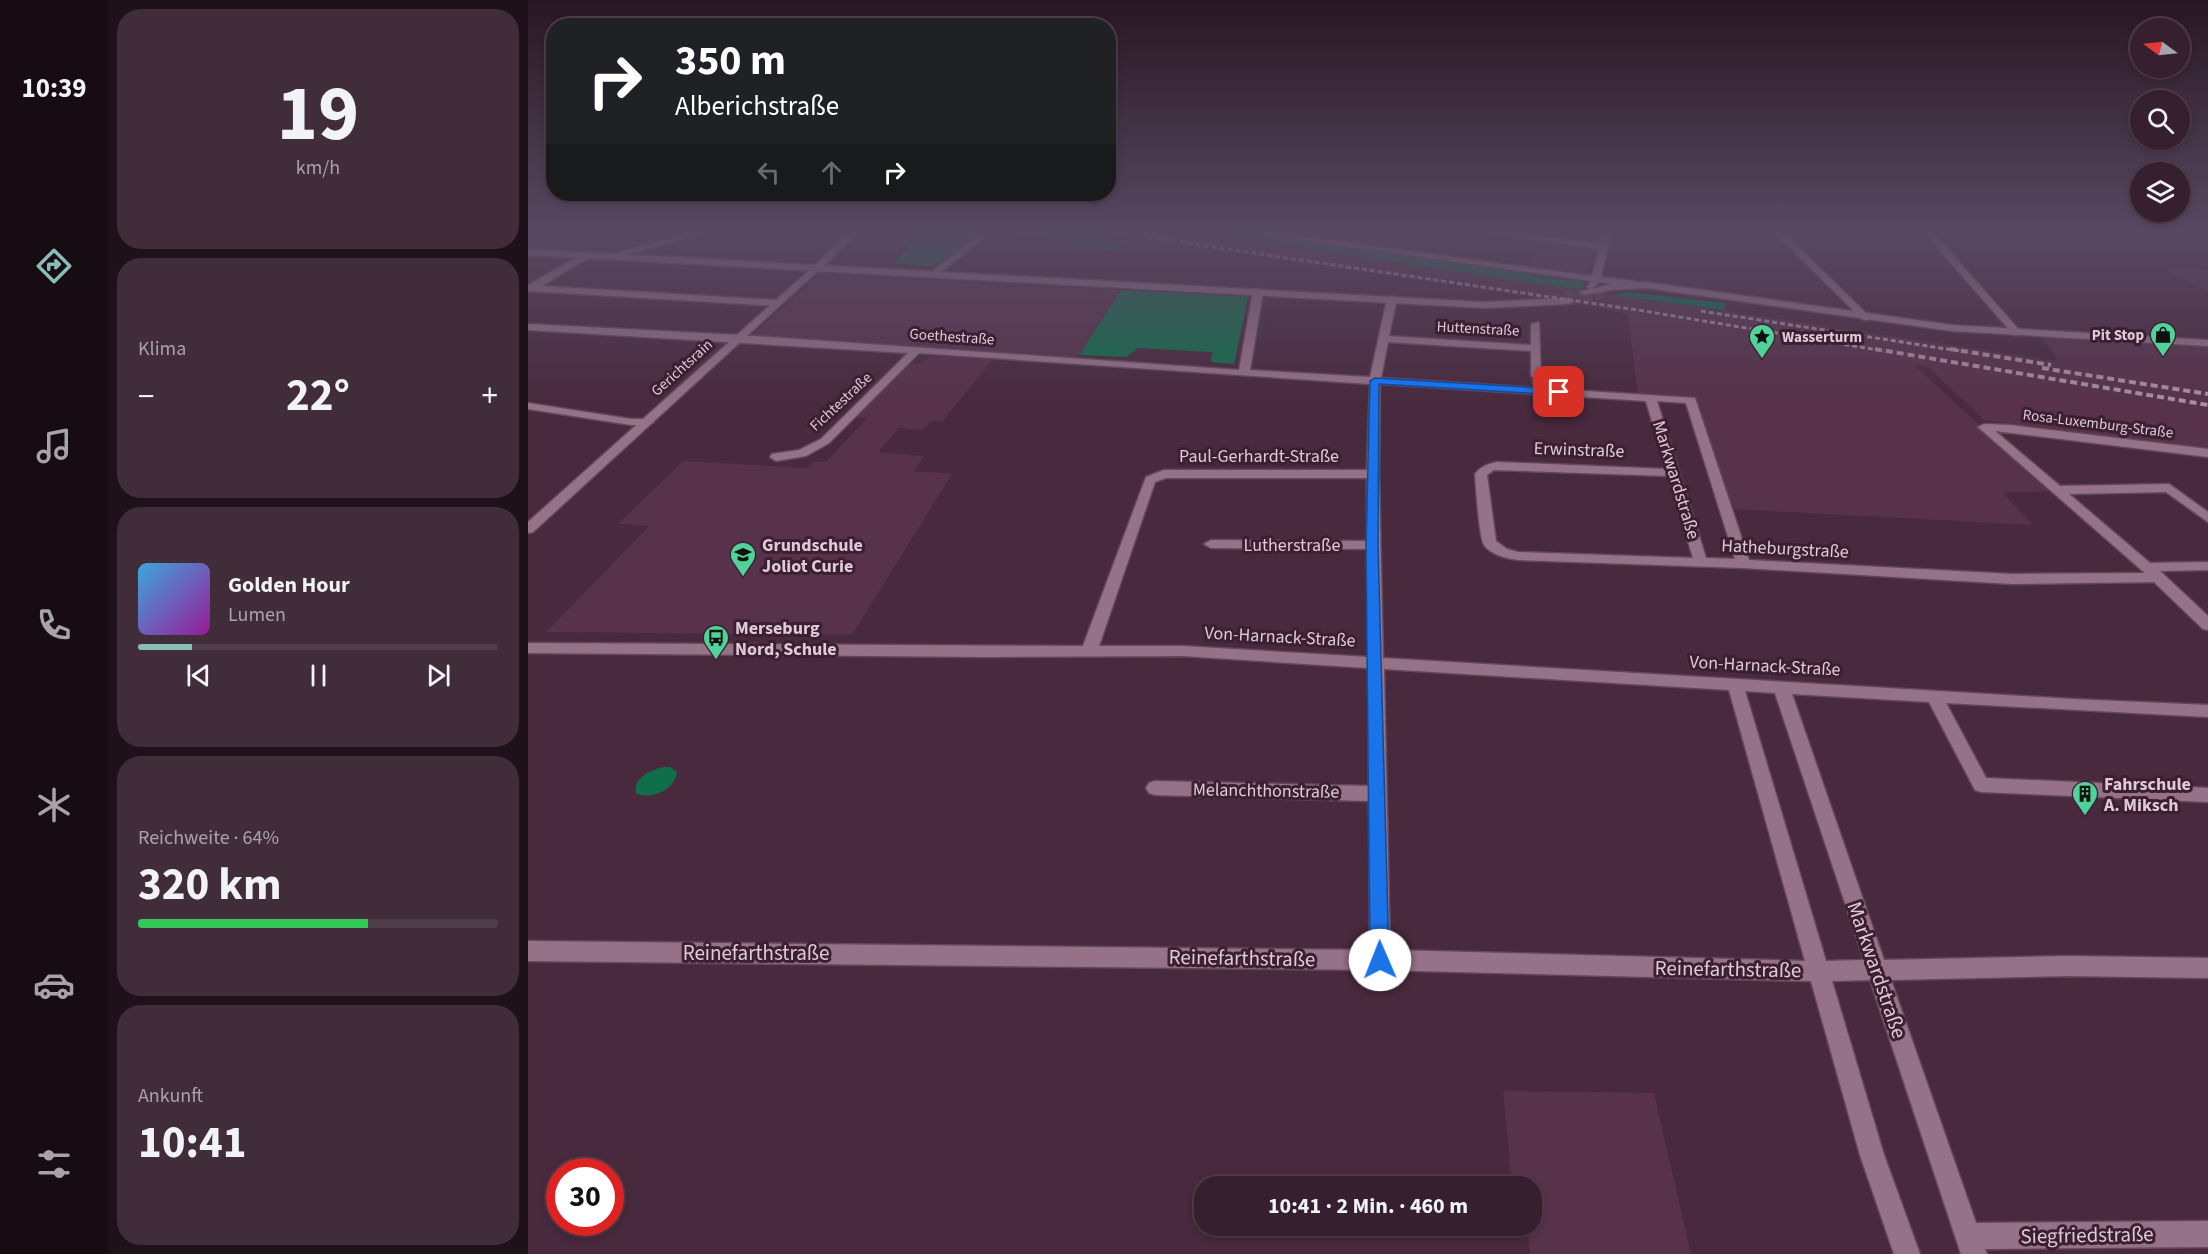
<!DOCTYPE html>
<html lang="de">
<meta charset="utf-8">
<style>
body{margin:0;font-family:"Source Sans 3",sans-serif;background:#412c3a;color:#f1f3f6;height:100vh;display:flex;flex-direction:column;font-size:22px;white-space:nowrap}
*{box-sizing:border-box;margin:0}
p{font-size:20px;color:#aaa2aa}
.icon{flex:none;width:33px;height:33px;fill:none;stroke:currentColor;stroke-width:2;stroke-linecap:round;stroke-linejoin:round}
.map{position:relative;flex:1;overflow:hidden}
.side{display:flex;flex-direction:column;gap:9px;padding:9px;background:#1e1119;width:420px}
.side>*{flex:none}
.top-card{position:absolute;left:18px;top:18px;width:570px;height:183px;border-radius:24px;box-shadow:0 3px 9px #0003,0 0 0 2px #503d4a;background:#202124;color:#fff;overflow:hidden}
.needle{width:39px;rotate:285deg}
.tools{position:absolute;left:1602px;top:18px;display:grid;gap:12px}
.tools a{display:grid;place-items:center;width:60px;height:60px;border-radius:50%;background:#361f2e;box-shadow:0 3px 9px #0003,0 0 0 2px #503d4a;font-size:30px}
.speed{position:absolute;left:18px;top:1158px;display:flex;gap:12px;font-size:30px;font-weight:700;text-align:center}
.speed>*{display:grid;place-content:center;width:78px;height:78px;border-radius:50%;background:#361f2e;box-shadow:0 3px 9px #0003,0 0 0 2px #503d4a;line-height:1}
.speed .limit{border:9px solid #d22;background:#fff;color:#111}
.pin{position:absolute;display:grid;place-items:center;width:51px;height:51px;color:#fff;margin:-26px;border-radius:12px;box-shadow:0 3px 9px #0006}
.me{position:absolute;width:66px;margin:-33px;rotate:359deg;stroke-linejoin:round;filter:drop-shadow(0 0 4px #0008)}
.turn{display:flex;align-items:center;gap:21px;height:126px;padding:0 30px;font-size:27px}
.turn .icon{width:78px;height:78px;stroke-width:2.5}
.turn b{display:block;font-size:42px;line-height:51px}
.lanes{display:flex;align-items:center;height:57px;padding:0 30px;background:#0003;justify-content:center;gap:30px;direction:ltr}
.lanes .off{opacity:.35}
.big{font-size:45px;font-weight:700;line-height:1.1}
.side .card{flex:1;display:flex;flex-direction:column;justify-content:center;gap:9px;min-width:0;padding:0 21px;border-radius:24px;background:#412c3a}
.side .dial{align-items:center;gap:0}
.dial b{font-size:78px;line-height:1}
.song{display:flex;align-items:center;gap:18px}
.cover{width:72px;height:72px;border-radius:9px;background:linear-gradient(135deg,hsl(200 70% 55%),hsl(300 70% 35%))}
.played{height:6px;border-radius:3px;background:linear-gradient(90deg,#8bbbb9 15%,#503d4a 15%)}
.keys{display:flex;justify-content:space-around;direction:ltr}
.heat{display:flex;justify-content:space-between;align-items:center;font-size:33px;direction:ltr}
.charge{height:9px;border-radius:4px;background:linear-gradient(90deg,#34c759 64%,#503d4a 0)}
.trip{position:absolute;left:666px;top:1176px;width:348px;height:60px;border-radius:24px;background:#361f2e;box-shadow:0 3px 9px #0003,0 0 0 2px #503d4a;font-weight:700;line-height:60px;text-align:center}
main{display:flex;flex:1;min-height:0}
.menu{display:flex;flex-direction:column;width:108px;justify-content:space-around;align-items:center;background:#160c12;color:#aaa2aa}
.menu .icon{width:42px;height:42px}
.menu .selected{color:#8bbbb9}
.menu b{font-size:27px;color:#f1f3f6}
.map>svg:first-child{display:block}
</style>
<main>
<nav class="menu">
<b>10:39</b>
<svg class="icon selected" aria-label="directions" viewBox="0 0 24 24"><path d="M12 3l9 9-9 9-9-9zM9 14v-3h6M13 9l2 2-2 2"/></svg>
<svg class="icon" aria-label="music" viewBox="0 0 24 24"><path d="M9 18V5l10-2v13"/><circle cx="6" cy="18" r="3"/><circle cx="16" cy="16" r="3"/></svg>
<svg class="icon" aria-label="phone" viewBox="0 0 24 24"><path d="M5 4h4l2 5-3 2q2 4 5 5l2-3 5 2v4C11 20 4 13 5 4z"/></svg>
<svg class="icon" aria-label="climate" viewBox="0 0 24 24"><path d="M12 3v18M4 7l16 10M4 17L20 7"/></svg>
<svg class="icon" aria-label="car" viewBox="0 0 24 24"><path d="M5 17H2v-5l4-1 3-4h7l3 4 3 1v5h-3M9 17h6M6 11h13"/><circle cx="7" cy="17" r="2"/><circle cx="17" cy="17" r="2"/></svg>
<svg class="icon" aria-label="filters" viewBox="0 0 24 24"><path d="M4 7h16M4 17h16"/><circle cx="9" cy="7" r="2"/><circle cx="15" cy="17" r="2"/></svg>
</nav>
<section class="side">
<div class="card dial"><b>19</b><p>km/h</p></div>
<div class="card"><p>Klima</p>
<div class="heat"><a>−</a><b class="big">22°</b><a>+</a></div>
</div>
<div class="card">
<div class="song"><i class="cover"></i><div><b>Golden Hour</b><p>Lumen</p></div></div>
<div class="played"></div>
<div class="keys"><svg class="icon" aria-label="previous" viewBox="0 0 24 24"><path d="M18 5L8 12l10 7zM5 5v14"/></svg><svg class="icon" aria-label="pause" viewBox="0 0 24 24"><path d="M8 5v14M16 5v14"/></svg><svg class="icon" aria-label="next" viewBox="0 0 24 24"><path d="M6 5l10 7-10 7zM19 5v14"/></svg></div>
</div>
<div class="card"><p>Reichweite · 64%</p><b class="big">320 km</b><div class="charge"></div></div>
<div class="card"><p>Ankunft</p><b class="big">10:41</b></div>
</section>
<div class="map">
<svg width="1680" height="1254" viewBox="0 0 1680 1254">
<rect width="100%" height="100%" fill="#48293d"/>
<g fill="#57324a">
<path d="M546 229H651L1529 361 1525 352 1511 335 1680 345V449L1456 420 1400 367 1385 364 1523 491 1475 493 1505 525 1204 509 1165 399 1110 395 1100 314 1056 305Z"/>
<path d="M1037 229 1073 232 1058 276 1047 281 998 275 1012 240 1033 243Z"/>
<path d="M1636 268 1680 271V292Z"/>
<path d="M292 274 412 281 593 290 548 359 534 356 224 335Z"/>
<path d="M403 356 464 360 415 421H403L394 430 371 428 350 452 396 456 386 471 424 474 324 635 18 632 121 526 90 524 155 461 279 468 285 462H298L339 418 327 417 380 364H393Z"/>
<path d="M975 1091 1126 1093 1163 1254H1002L999 1226H1004V1186H994L993 1176H983Z"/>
</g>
<g fill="#106f4a">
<path d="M396 229 458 233 416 267 367 263Z"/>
<path d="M486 229H523L599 242 589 252 481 233Z"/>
<path d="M651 229H688L1000 272 999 275 1047 281 1049 279 1057 283 1052 290Z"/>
<path d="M593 290 720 297 706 364 683 362 684 352 610 348 598 357 551 355Z"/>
<path d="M136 767H142L149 772C148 789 123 801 108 793 105 777 123 770 136 767Z"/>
</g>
<path fill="#076f49" d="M1099 292 1198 303 1196 310 1084 295Z"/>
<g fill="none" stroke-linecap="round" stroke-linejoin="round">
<path stroke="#5f4154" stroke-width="11" stroke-dasharray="11 6" stroke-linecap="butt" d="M1008 376V385"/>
<g stroke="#5f4154" stroke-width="9" stroke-dasharray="9 4.5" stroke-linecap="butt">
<path d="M1023 298 1051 293"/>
<path d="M1041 301 1075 294"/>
</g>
<defs>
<g id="minor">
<path d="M173 229H188L84 259 80 256Z"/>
<path d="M324 229H333L292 270H286V266Z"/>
<path d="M416 229H447L462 233 407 277 404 276V272L451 235Z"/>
<path d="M694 229H719L1064 276 1071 249 937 229H963L1072 244 1075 233 1057 229H1084L1073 277 1107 281 1111 284 1107 287 1071 282 1063 290 1059 287 1063 281Z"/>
<path d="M1243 229H1252L1341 316V320H1335Z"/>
<path d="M1393 229H1402L1492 331V335H1486Z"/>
<path d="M59 252 63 255 62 257 14 286 250 300 255 303 250 306 0 291V285Z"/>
<path d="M730 289 735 292 722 370 842 377 859 299 864 296 869 299 861 336 1003 345V324L1011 322 1013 376 1008 379 1003 376V351L860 342 853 378 1167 398 1221 560 1484 574 1617 573 1450 427 1456 424 1482 425 1680 449V457L1467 431 1532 486 1641 484 1680 512V522L1638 492 1541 494 1622 563 1680 562V570L1632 571 1680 616V630L1675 629 1626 582 1484 584 1215 568 990 560C978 558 963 555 956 545 951 537 948 487 947 474 953 466 960 464 969 462L1138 469 1118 401 852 384 851 474 855 658 1544 699 1680 705V717L1418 703 1458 778 1680 788V802L1453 792 1447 790 1401 702 1264 694 1356 960 1540 956 1680 958V978L1540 976 1363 980 1448 1223 1680 1221V1247L1457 1249 1459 1254H1433L1342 980 1304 981 1356 1155 1392 1254H1366L1332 1155 1283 981 852 970 0 961V941L842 950 841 801 627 795 621 793 618 788 621 783 627 781 841 786 840 668 655 656 460 657 0 653V643L555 646 618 477 636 470H839L842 384 391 353 301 443 278 456 248 461 242 457 244 454 271 450 293 439 380 353 0 330V324L212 335 711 370 725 292ZM1129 401 1158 403 1207 559 1178 558ZM966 470 1140 476 1165 558 990 552 979 549 968 541 959 475ZM638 478H839V541L683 540 676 544 683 548 839 549 840 657 655 646H571L627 482ZM856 669 1201 690 1277 961 862 950ZM1217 691 1247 693 1336 960 1298 961Z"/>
<path d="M0 403 103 419H120L126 422 120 425H103L0 409Z"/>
</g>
<path id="tertiary" d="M286 266 293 268 5 532 0 533V522Z"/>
<g id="secondary">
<path d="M0 249 956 302 1041 298 1046 301 1041 304 956 308 0 255Z"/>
<path d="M1118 282 1424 325 1680 340V346L1424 331 1118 288 1084 290 1056 295 1051 292 1084 284Z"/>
</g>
</defs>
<use href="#minor" stroke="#62495a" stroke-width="3"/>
<use href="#tertiary" stroke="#62495a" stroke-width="3"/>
<use href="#secondary" stroke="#62495a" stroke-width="3"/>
<use href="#minor" fill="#967289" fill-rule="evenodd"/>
<use href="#tertiary" fill="#967289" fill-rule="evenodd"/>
<use href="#secondary" fill="#967289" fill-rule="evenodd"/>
<g stroke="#a78f9e" stroke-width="3" stroke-dasharray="5 3" stroke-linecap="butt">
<path d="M565 229 1116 311 1356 351"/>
<path d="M1173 311 1432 351"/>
</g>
<g stroke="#a78f9e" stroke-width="4" stroke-dasharray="7 4" stroke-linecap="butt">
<path d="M1347 349 1680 405"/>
<path d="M1422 349 1523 365"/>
<path d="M1514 368 1680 394"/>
</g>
</g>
<linearGradient id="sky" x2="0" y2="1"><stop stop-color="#281722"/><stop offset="0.57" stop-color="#584962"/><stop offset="1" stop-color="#584962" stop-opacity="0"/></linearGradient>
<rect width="1680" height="405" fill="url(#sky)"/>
<path fill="#1a73e8" stroke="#114b97" stroke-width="1.5" d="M847 378 1031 389 1036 392 1031 395 851 384 850 545 861 960 858 967 852 969 845 967 842 960 838 545 842 381Z"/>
<defs>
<symbol id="shop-pin" viewBox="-11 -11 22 30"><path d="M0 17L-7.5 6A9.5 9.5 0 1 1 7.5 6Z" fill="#4fd399" stroke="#3d1f33"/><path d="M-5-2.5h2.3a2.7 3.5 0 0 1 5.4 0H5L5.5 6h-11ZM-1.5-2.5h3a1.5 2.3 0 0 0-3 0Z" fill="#111"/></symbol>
<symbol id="sight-pin" viewBox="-11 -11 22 30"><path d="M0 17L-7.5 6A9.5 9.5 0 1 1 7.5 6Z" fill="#4fd399" stroke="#3d1f33"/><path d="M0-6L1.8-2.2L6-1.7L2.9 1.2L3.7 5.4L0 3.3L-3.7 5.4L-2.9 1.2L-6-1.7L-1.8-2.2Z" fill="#111"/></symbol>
<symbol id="school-pin" viewBox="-11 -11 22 30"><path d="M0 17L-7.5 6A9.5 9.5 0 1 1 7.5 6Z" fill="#4fd399" stroke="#3d1f33"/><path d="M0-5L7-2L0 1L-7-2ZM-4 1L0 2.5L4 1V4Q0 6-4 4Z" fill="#111"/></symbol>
<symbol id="bus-pin" viewBox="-11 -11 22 30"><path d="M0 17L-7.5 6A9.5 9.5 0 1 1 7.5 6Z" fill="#4fd399" stroke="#3d1f33"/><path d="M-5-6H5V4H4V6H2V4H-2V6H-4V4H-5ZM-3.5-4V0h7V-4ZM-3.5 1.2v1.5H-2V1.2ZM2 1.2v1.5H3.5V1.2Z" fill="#111"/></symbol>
<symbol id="building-pin" viewBox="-11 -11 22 30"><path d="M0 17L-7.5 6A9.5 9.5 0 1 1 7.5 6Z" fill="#4fd399" stroke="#3d1f33"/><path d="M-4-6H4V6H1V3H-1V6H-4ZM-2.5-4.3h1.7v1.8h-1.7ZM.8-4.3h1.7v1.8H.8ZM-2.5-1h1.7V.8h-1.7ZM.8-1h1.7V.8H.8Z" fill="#111"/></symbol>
</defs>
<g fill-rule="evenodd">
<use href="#shop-pin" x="1620" y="320" width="30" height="40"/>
<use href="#sight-pin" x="1219" y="322" width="30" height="40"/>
<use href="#school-pin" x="200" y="540" width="30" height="40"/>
<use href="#bus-pin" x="173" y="623" width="30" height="40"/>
<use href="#building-pin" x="1542" y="779" width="30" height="40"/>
</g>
<g text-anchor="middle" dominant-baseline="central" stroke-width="6" stroke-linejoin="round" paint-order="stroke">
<g font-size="15" fill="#dfcbd7" stroke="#3d1f33">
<text transform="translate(950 329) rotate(3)">Huttenstraße</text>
<text transform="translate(424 337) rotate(4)">Goethestraße</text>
<text transform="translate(154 368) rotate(-42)">Gerichtsrain</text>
<text transform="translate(313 402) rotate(-43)">Fichtestraße</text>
<text transform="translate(1570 424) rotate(7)">Rosa-Luxemburg-Straße</text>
</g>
<g font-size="15" font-weight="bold" fill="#dfcbd7" stroke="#3d1f33" text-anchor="end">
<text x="1616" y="335">Pit Stop</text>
<text x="1254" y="337" text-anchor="start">Wasserturm</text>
</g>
<g font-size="18" fill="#dfcbd7" stroke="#3d1f33">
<text transform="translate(1051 450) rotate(2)">Erwinstraße</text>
<text x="731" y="456">Paul-Gerhardt-Straße</text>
<text transform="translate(1148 480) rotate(73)">Markwardstraße</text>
<text x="764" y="545">Lutherstraße</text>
<text transform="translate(1257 549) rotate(3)">Hatheburgstraße</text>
<text transform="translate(752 637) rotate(3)">Von-Harnack-Straße</text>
<text transform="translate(1237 666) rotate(3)">Von-Harnack-Straße</text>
<text transform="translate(738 791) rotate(1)">Melanchthonstraße</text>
</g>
<g font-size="18" font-weight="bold" fill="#dfcbd7" stroke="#3d1f33" text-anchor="start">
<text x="234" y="545">Grundschule<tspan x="234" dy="21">Joliot Curie</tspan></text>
<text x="207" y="628">Merseburg<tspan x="207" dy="21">Nord, Schule</tspan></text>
<text x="1576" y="784">Fahrschule<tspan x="1576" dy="21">A. Miksch</tspan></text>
</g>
<g font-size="21" fill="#dfcbd7" stroke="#3d1f33">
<text x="228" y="953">Reinefarthstraße</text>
<text transform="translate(714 958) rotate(1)">Reinefarthstraße</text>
<text transform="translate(1200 969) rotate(1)">Reinefarthstraße</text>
<text transform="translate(1349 970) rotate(71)">Markwardstraße</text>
<text transform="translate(1559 1235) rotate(-1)">Siegfriedstraße</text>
</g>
</g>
</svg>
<div class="tools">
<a><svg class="needle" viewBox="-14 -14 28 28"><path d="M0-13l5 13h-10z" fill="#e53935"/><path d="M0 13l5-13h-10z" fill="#aaa2aa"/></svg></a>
<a><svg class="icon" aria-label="search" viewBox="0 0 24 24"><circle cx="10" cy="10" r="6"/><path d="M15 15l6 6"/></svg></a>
<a><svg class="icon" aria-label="layers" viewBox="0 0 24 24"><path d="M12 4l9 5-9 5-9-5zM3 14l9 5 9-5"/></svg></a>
</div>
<div class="speed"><div class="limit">30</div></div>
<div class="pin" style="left:1031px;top:392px;background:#d93025"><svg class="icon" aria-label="arrive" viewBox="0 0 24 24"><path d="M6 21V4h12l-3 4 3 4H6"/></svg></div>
<svg class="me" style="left:852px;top:960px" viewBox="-20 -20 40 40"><circle r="19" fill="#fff"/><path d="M0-13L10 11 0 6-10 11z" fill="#1a73e8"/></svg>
<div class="trip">10:41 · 2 Min. · 460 m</div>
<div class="top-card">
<div class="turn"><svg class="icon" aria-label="right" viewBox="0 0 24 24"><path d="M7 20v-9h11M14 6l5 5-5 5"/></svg><div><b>350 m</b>Alberichstraße</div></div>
<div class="lanes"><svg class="icon off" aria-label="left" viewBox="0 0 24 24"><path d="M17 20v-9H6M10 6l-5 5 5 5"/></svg><svg class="icon off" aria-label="ahead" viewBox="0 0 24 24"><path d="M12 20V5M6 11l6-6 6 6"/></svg><svg class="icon" aria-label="right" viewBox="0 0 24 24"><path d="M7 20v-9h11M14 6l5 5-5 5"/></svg></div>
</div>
</div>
</main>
